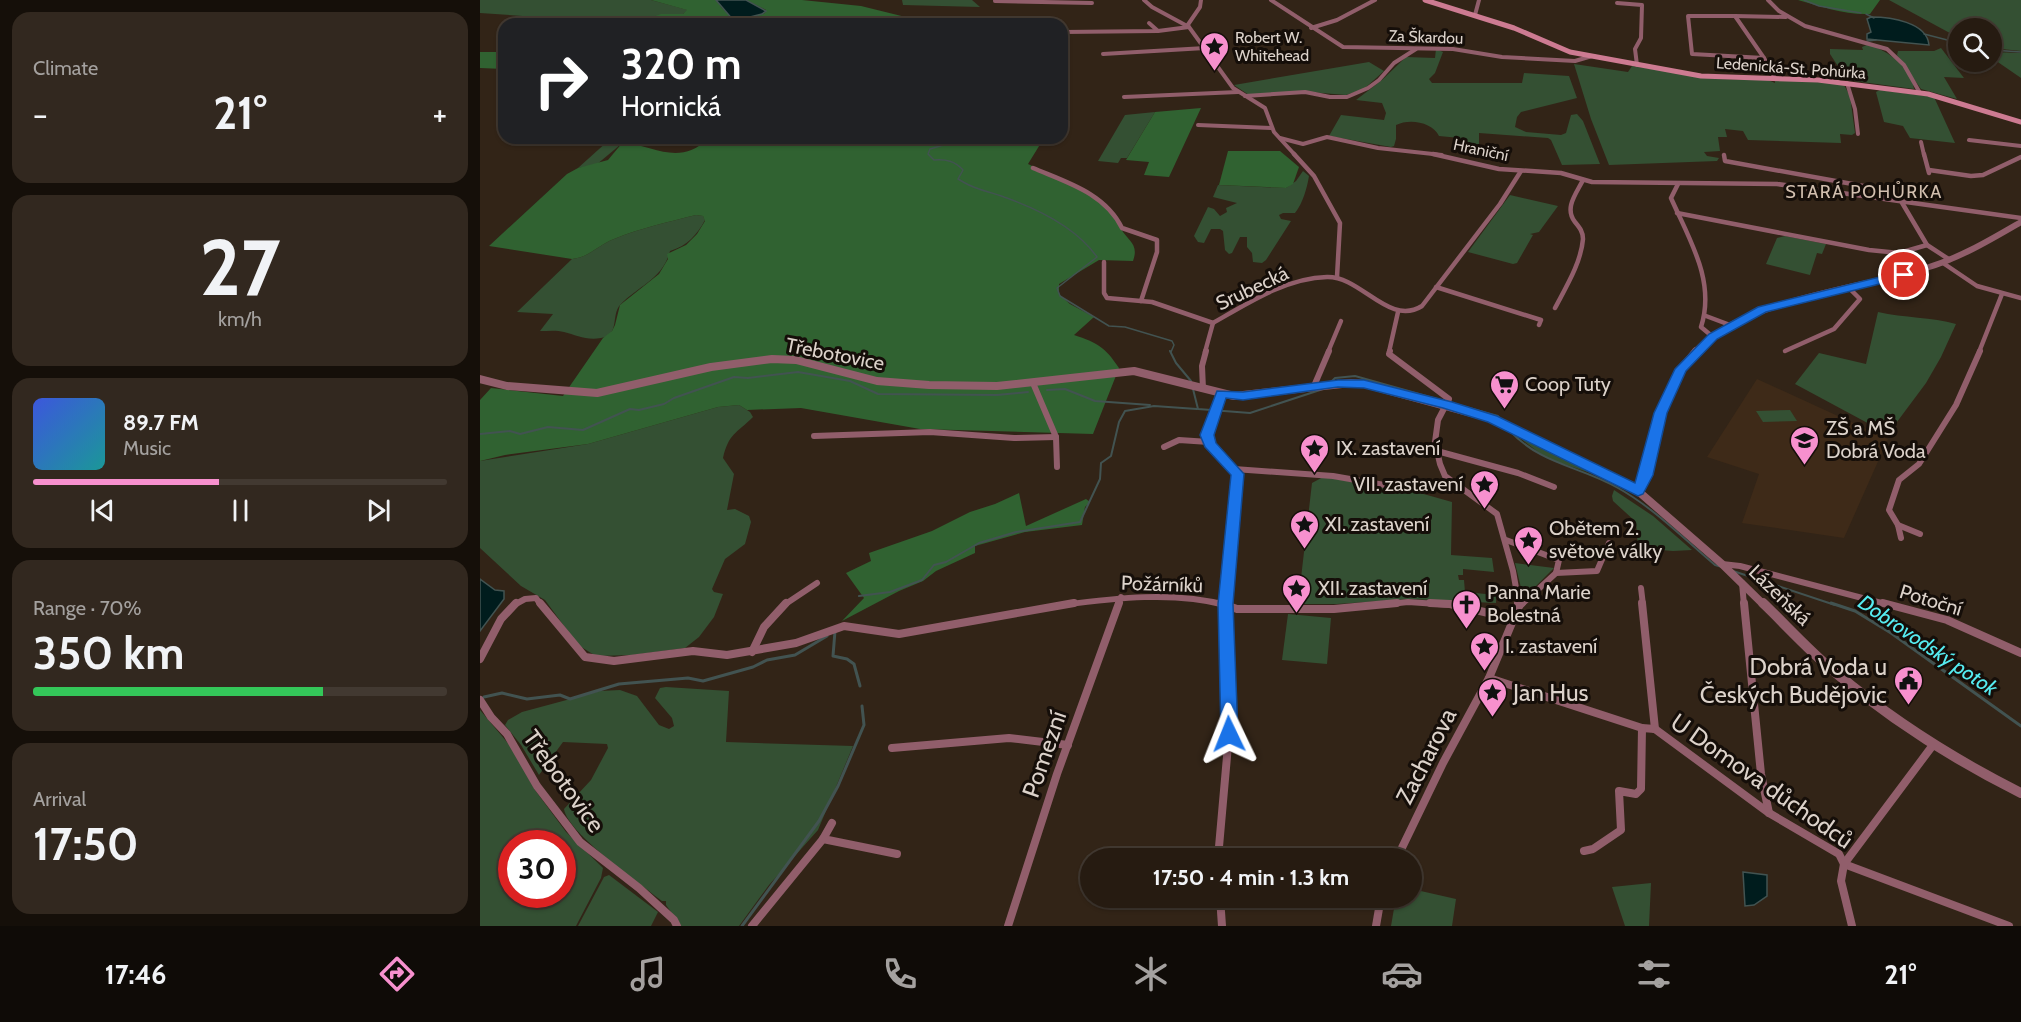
<!DOCTYPE html>
<meta charset="utf-8">
<style>
body{margin:0;font-family:Cabin,sans-serif;background:#32281f;color:#f1f3f6;height:100vh;display:flex;flex-direction:column;font-size:22px;white-space:nowrap}
*{box-sizing:border-box;margin:0}
p{font-size:20px;color:#a4a19f}
.icon{flex:none;width:33px;height:33px;fill:none;stroke:currentColor;stroke-width:2;stroke-linecap:round;stroke-linejoin:round}
.map{position:relative;flex:1;overflow:hidden}
.drawer{display:flex;flex-direction:column;gap:12px;padding:12px;background:#150f09;width:480px}
.drawer>*{flex:none}
.top-card{position:absolute;left:18px;top:18px;width:570px;height:126px;border-radius:18px;box-shadow:0 2px 4px #0004,0 0 0 2px #423931;background:#202124;color:#fff;overflow:hidden}
.buttons{position:absolute;left:1468px;top:18px;display:grid;gap:12px}
.buttons a{display:grid;place-items:center;width:54px;height:54px;border-radius:50%;background:#261b11;box-shadow:0 2px 4px #0004,0 0 0 2px #423931;font-size:30px}
.speed{position:absolute;left:18px;top:830px;display:flex;gap:12px;font-size:30px;font-weight:700;text-align:center}
.speed>*{display:grid;place-content:center;width:78px;height:78px;border-radius:50%;background:#261b11;box-shadow:0 2px 4px #0004,0 0 0 2px #423931;line-height:1}
.speed .limit{border:9px solid #d22;background:#fff;color:#111}
.pin{position:absolute;display:grid;place-items:center;width:51px;height:51px;color:#fff;margin:-26px;border:3px solid #fff;border-radius:50%;box-shadow:0 2px 6px #0007}
.me{position:absolute;width:66px;margin:-33px;rotate:358deg;stroke-linejoin:round;filter:drop-shadow(0 0 4px #0008)}
.turn{display:flex;align-items:center;gap:21px;height:126px;padding:0 24px;font-size:27px}
.turn .icon{width:78px;height:78px;stroke-width:2.5}
.turn b{display:block;font-size:42px;line-height:51px}
.big{font-size:45px;font-weight:800;line-height:1.1}
.drawer .widget{flex:1;display:flex;flex-direction:column;justify-content:center;gap:9px;min-width:0;padding:0 21px;border-radius:18px;background:#32281f}
.drawer .dial{align-items:center;gap:0}
.dial b{font-size:78px;line-height:1}
.song{display:flex;align-items:center;gap:18px}
.cover{width:72px;height:72px;border-radius:9px;background:linear-gradient(135deg,hsl(230 70% 55%),hsl(180 70% 35%))}
.played{height:6px;border-radius:3px;background:linear-gradient(90deg,#f790ce 45%,#423931 45%)}
.keys{display:flex;justify-content:space-around;direction:ltr}
.heat{display:flex;justify-content:space-between;align-items:center;font-size:33px;direction:ltr}
.charge{height:9px;border-radius:4px;background:linear-gradient(90deg,#34c759 70%,#423931 0)}
.trip{position:absolute;left:600px;top:848px;width:342px;height:60px;border-radius:30px;background:#261b11;box-shadow:0 2px 4px #0004,0 0 0 2px #423931;font-weight:800;line-height:60px;text-align:center}
.menu{display:flex;height:96px;justify-content:space-around;align-items:center;background:#0f0b07;color:#a4a19f}
.menu .icon{width:42px;height:42px}
.menu .on{color:#f790ce}
.menu b{font-size:27px;color:#f1f3f6}
main{display:flex;flex:1;min-height:0}
.map>svg:first-child{display:block}
</style>
<main>
<section class="drawer">
<div class="widget"><p>Climate</p>
<div class="heat"><a>−</a><b class="big">21°</b><a>+</a></div>
</div>
<div class="widget dial"><b>27</b><p>km/h</p></div>
<div class="widget">
<div class="song"><i class="cover"></i><div><b>89.7 FM</b><p>Music</p></div></div>
<div class="played"></div>
<div class="keys"><svg class="icon" aria-label="previous" viewBox="0 0 24 24"><path d="M18 5L8 12l10 7zM5 5v14"/></svg><svg class="icon" aria-label="pause" viewBox="0 0 24 24"><path d="M8 5v14M16 5v14"/></svg><svg class="icon" aria-label="next" viewBox="0 0 24 24"><path d="M6 5l10 7-10 7zM19 5v14"/></svg></div>
</div>
<div class="widget"><p>Range · 70%</p><b class="big">350 km</b><div class="charge"></div></div>
<div class="widget"><p>Arrival</p><b class="big">17:50</b></div>
</section>
<div class="map">
<svg width="1541" height="926" viewBox="0 0 1541 926">
<rect width="100%" height="100%" fill="#322417"/>
<path fill="#3e2a18" d="M1277 379 1408 439 1364 538 1262 523 1279 474 1227 457Z"/>
<g fill="#345033" fill-rule="evenodd">
<path d="M0 0H171L208 10 203 14C182 14 164 22 144 23L0 13Z"/>
<path d="M422 0H492L500 7 423 5Z"/>
<path d="M1409 0H1541V51L1512 48V28H1479V38Z"/>
<path d="M1389 44C1408 52 1431 66 1434 89L1367 80 1350 54V49L1383 50 1382 47Z"/>
<path d="M1461 48 1484 78 1464 77 1477 99 1441 89 1417 55 1418 51H1454Z"/>
<path d="M956 49 963 52 955 73 949 79 952 83H1042L1044 73 1089 76 1097 98 1041 112 1037 117 1035 127 1046 132 1081 135 1086 133 1091 115 1097 114 1103 121 1120 164 1082 165 1071 140 1068 138 999 133V146L980 143V138L959 136C953 122 929 118 916 125V139L914 146 911 147 849 136 861 115 904 120 906 113 902 103 876 100 902 80 926 57 955 58Z"/>
<path d="M1512 52 1541 53V78L1512 58Z"/>
<path d="M889 62 904 71 884 89 866 95 829 92 769 95 754 85Z"/>
<path d="M1094 64 1148 72 1152 66 1239 79 1288 80 1295 83V80H1326L1364 85 1370 96 1375 133 1372 135 1360 134 1361 143 1268 140 1263 131 1245 129 1247 137H1238L1240 151 1224 152 1227 156 1239 158 1237 161 1129 165 1111 119Z"/>
<path d="M1400 90 1454 97 1475 143 1430 138 1423 126 1404 122 1396 92Z"/>
<path d="M675 112 647 158H641L638 163 618 161 645 115Z"/>
<path d="M128 141 140 145 116 165 98 168Z"/>
<path d="M823 171 829 176C827 188 823 203 815 213H803L799 215 801 219 811 221 786 260 782 263 773 262 772 253 767 247V237H760L752 253 749 254 745 250 743 231 740 229H731L724 243 718 242 714 236 728 207 734 209 740 216 747 212 746 208 757 203 733 197 738 185 806 188 816 181Z"/>
<path d="M1030 195 1078 206 1059 232 1050 234 1053 235 1037 263 1033 264 988 252Z"/>
<path d="M216 215 223 216 225 220C217 235 207 246 190 251 183 279 158 286 140 305 131 315 140 335 121 338 107 341 96 335 84 332 77 330 68 331 60 331L73 314 37 312 92 259C110 257 118 245 134 239 161 228 188 222 216 215Z"/>
<path d="M1305 236 1346 244 1342 254 1337 253 1330 275 1286 264 1297 238Z"/>
<path d="M1398 312C1424 318 1452 317 1476 324L1461 357 1446 383 1408 434 1315 384 1339 353 1386 364Z"/>
<path d="M259 405 270 412 273 417C256 434 249 433 243 458L254 474 247 510 255 509 269 516 271 522 265 544 245 559 232 589 234 592 243 594 234 617 219 637 205 648 153 655 116 656 98 645 65 600 41 586 0 548V461L108 444 238 407Z"/>
<path d="M1310 410 1317 421 1283 422 1276 411Z"/>
<path d="M1037 436 1113 474 1066 458Z"/>
<path d="M843 477 940 493 972 502 971 555 1012 558 1014 572 983 569V575H978L979 580H984L985 592 1016 595V603L930 599 857 604H818L832 483Z"/>
<path d="M1134 490 1173 516 1212 550 1193 551 1158 548 1156 522 1133 501 1132 496Z"/>
<path d="M1035 563 1074 568 1046 596H1043Z"/>
<path d="M808 614 851 618 847 664 802 660Z"/>
<path d="M186 687 249 691 246 742 373 746 338 830 289 885 259 926H201L186 905V901H182C161 884 88 834 84 809L111 780 128 748 127 744 83 742 59 775 41 745 25 725 28 720 42 712 120 691 140 690 157 696 179 725 189 729 194 726 192 718 175 698 180 688Z"/>
<path d="M0 710 32 748 55 790 86 832 123 868 121 878 96 926H0ZM32 843H82V894H32Z"/>
<path d="M129 875 178 912 171 926H98L124 877Z"/>
<path d="M1171 883 1169 926H1145L1132 887Z"/>
<path d="M932 889 976 899 972 926H911L916 897H932Z"/>
</g>
<g fill="#306231">
<path d="M171 0H236L242 8 258 21 285 13 286 10 266 0H322L381 6 454 24 144 23H156L181 14H203L207 10Z"/>
<path d="M1318 0H1400L1390 14C1364 15 1343 7 1318 0Z"/>
<path d="M0 52H24V69L0 68Z"/>
<path d="M721 108 689 177 664 175 669 162 646 160 675 112Z"/>
<path d="M229 138H564L548 164C572 175 625 198 637 221 639 223 639 227 641 229 649 242 659 244 653 261L619 260 579 284V294L590 304 614 317 594 335C618 343 625 347 639 368L613 434 440 429 321 408 267 410 259 405 238 407 108 444 25 455 0 461V400L11 388 83 396 123 338 132 331 135 325 140 305 179 274 188 259 187 254 206 245 217 234 225 221 223 216 216 215C188 222 161 228 134 239 118 245 110 257 92 259L9 246 87 174 98 168 128 160 143 142C176 147 200 166 229 138Z"/>
<path d="M748 151H800L819 167 813 184 806 188 739 185Z"/>
<path d="M539 493 546 526 606 499 610 502 605 507 602 525 545 532 495 546V553L456 571 443 581 419 591 362 621 384 598 366 573 391 561 389 553 452 531 490 512 515 504Z"/>
</g>
<g fill="#001c1d" stroke="#425351" stroke-width="1.5">
<path d="M236 0H266L286 11 282 14 254 21Z"/>
<path d="M1391 17C1410 17 1447 22 1449 45L1387 39V34L1391 32 1387 19Z"/>
<path d="M0 579 15 590 24 591V599L0 631Z"/>
<path d="M1263 872 1287 875V896L1274 905 1265 906Z"/>
</g>
<g fill="none" stroke-linecap="round" stroke-linejoin="round">
<g stroke="#425351" stroke-width="1.5">
<path d="M1324 0 1339 6 1381 13"/>
<path d="M1386 14 1394 18"/>
<path d="M1444 34 1479 43"/>
<path d="M1387 41 1396 40"/>
<path d="M1512 50 1541 52"/>
<path d="M475 138 467 144 450 149 448 154 454 160C466 159 475 161 483 170L478 179 485 183C497 190 511 192 524 197 558 209 596 227 617 257L577 288 580 296 629 326 645 327 692 341 694 345 691 352"/>
</g>
<g stroke="#425351" stroke-width="2">
<path d="M690 351 696 363 711 381 718 409 770 413 843 389"/>
<path d="M850 383 855 378 875 376 1018 416 1021 420"/>
<path d="M567 390 585 389 615 401 670 405"/>
<path d="M1030 431C1062 465 1100 466 1138 488 1174 508 1204 539 1235 565L1242 567"/>
<path d="M0 434 30 431 40 434 68 427 103 430 150 409 159 410 184 404 194 398 254 377 268 378 318 372 370 381 398 394 517 395 548 392"/>
<path d="M1253 571 1355 605"/>
<path d="M379 596 410 592 442 580 454 565 466 562 499 543 536 532 600 522 620 479 621 463 631 456 639 422 645 411 674 406 717 409"/>
</g>
<g stroke="#425351" stroke-width="3">
<path d="M1351 603 1375 611 1411 633 1541 726"/>
<path d="M355 631 353 656 367 659 374 664 380 686"/>
<path d="M4 697 22 693 47 699 80 695 90 699 139 684 208 678 223 681 273 667 287 660 315 655 347 636"/>
<path d="M262 926 339 821 358 786 384 725 382 706"/>
</g>
<g stroke="#915e6b" stroke-width="4">
<path d="M664 0 672 7 709 27 753 88 785 108 794 132 815 155"/>
<path d="M791 0 863 47 973 49 1022 57 1095 61 1112 56"/>
<path d="M1288 0 1299 11 1325 26 1407 49 1424 65 1440 93"/>
<path d="M515 1 612 3"/>
<path d="M1137 3 1162 5 1161 38 1155 49 1157 65"/>
<path d="M995 15 999 0"/>
<path d="M1208 16H1255L1284 58 1212 54Z"/>
<path d="M1255 16 1306 17"/>
<path d="M546 22 549 24"/>
<path d="M669 23 678 31"/>
<path d="M707 26 720 7 721 0"/>
<path d="M831 28 857 20 895 0"/>
<path d="M582 32 678 31 709 27"/>
<path d="M623 54 725 48"/>
<path d="M1284 58 1295 78"/>
<path d="M1367 83 1375 109 1378 134"/>
<path d="M765 96 825 92 850 97H867L888 88 899 80 914 63 936 49"/>
<path d="M644 97 758 92"/>
<path d="M718 125 791 128"/>
<path d="M800 138 823 144 847 137 898 148 962 155"/>
<path d="M1489 140 1541 146"/>
<path d="M1441 142 1444 155"/>
</g>
<g stroke="#915e6b" stroke-width="4.5">
<path d="M814 154 834 176 860 223 857 277"/>
<path d="M953 154 1019 169 1081 173 1112 182 1297 184 1541 218"/>
<path d="M1444 154 1449 173"/>
<path d="M1244 155 1245 161 1389 187 1408 197"/>
<path d="M553 168C586 182 625 193 642 228L677 240V252L661 301"/>
<path d="M1449 170 1491 176 1503 175 1541 157"/>
<path d="M1198 184 1191 198C1209 239 1236 281 1221 327L1233 337"/>
<path d="M1421 201 1447 245 1470 260"/>
<path d="M1197 213 1389 250 1419 253 1445 269"/>
<path d="M1419 253 1447 245"/>
<path d="M624 262V293L627 298 672 302 733 323"/>
<path d="M1463 263 1497 286 1541 298"/>
<path d="M956 287 1061 320 1059 325"/>
<path d="M1075 308C1086 287 1101 263 1103 239 1103 232 1100 228 1095 222 1084 208 1096 194 1103 180"/>
<path d="M1226 316 1250 325"/>
<path d="M1305 351 1354 329 1380 299 1370 289"/>
<path d="M725 352 733 323C768 303 806 278 847 277 881 276 909 327 942 306L1020 204 1041 171"/>
<path d="M848 352 861 321"/>
<path d="M909 352 918 312"/>
<path d="M1499 352 1522 294"/>
</g>
<g stroke="#915e6b" stroke-width="6">
<path d="M910 351 909 354 969 399 958 420 955 442 960 464 965 476 1017 514 1033 571 1039 605"/>
<path d="M553 383 576 437 577 467"/>
<path d="M834 386 849 351"/>
<path d="M723 389 722 366 726 351"/>
<path d="M741 394 729 424 728 440 753 469 758 484 745 605"/>
<path d="M334 436 450 432 534 438 576 437"/>
<path d="M684 447 699 440 729 442"/>
<path d="M957 451 1038 473 1074 487"/>
<path d="M754 469 853 476 910 486"/>
<path d="M1418 525 1440 534"/>
<path d="M1421 538 1418 525 1409 510 1419 480 1439 464 1476 405 1500 351"/>
<path d="M1026 540 1079 560 1076 573 1041 605"/>
<path d="M1242 564 1260 566 1409 605"/>
<path d="M1076 573 1117 571 1129 543"/>
<path d="M1262 583 1264 605"/>
<path d="M1161 588 1163 605"/>
<path d="M34 605 45 599 56 598 61 605"/>
<path d="M304 605 337 583"/>
<path d="M582 605C636 598 693 591 746 605"/>
<path d="M638 605 641 597"/>
<path d="M901 605 928 602 972 605"/>
</g>
<g stroke="#915e6b" stroke-width="8">
<path d="M60 603 105 657 134 661 213 651 247 655 316 643 364 626 419 634 594 603"/>
<path d="M740 603 757 609H854L917 603"/>
<path d="M950 603 970 604 1034 619"/>
<path d="M1038 603 1039 606"/>
<path d="M1162 603 1175 729"/>
<path d="M1264 603 1281 774 1289 813"/>
<path d="M1403 603 1467 620 1541 653"/>
<path d="M272 652 284 627 306 603"/>
<path d="M0 659 21 619 36 603"/>
<path d="M1009 678 1162 728 1175 729 1289 813 1359 854 1364 864 1529 926"/>
<path d="M0 700 11 717 27 734 57 786 100 842 159 888 194 920 197 926"/>
<path d="M412 748 529 738 588 745"/>
<path d="M343 839 417 854"/>
<path d="M1104 851 1113 849 1141 830 1139 791 1156 794 1161 789 1162 728"/>
<path d="M738 858 749 734 745 603"/>
<path d="M917 858 963 763 1009 678 1039 606 1042 603"/>
<path d="M740 897 742 926"/>
<path d="M272 926 343 839 352 823"/>
<path d="M528 926 577 774 639 603"/>
<path d="M896 926 901 897"/>
<path d="M1372 926 1361 881 1364 864 1453 745"/>
</g>
<path stroke="#915e6b" stroke-width="6" d="M1215 352C1260 300 1380 289 1446 268 1480 258 1510 240 1541 222"/>
<g stroke="#915e6b" stroke-width="8">
<path d="M0 379 27 386 117 393 231 367 292 359 316 360 397 381 449 385 517 386 654 371 754 396 871 383 884 384 1013 419 1158 491 1242 564 1284 605"/>
<path d="M1158 491C1179 440 1178 395 1216 351"/>
</g>
<path stroke="#915e6b" stroke-width="10" d="M1283 603C1307 626 1330 652 1356 673 1413 721 1475 760 1541 793"/>
<path stroke="#cd7b92" stroke-width="5" d="M945 0 1034 28 1090 52 1221 76 1338 80 1448 94 1541 122"/>
</g>
<path fill="#1a73e8" stroke="#114b97" stroke-width="1.5" d="M1424 271 1430 275 1428 277 1286 312 1237 339 1206 371 1187 413 1173 475 1163 494 1158 496 1008 422 963 408 884 388 858 387 763 400 746 398 734 435 736 443 764 474 753 604 758 734 755 739 749 741 743 739 741 734 738 604 751 475 725 447 720 435 737 391 763 392 858 380H884L972 402 1017 416 1155 483 1174 413 1195 369 1229 334 1278 307Z"/>
<defs>
<symbol id="sight-pin" viewBox="-11 -11 22 30"><path d="M0 17L-7.5 6A9.5 9.5 0 1 1 7.5 6Z" fill="#f790ce" stroke="#150e09"/><path d="M0-6L1.8-2.2L6-1.7L2.9 1.2L3.7 5.4L0 3.3L-3.7 5.4L-2.9 1.2L-6-1.7L-1.8-2.2Z" fill="#111"/></symbol>
<symbol id="supermarket-pin" viewBox="-11 -11 22 30"><path d="M0 17L-7.5 6A9.5 9.5 0 1 1 7.5 6Z" fill="#f790ce" stroke="#150e09"/><path d="M-6-5.5h2.5l.6 2H6L4.5 2H-2.5L-4.4-4H-6ZM-1.5 3.2a1.3 1.3 0 1 0 .1 0ZM3 3.2a1.3 1.3 0 1 0 .1 0Z" fill="#111"/></symbol>
<symbol id="school-pin" viewBox="-11 -11 22 30"><path d="M0 17L-7.5 6A9.5 9.5 0 1 1 7.5 6Z" fill="#f790ce" stroke="#150e09"/><path d="M0-5L7-2L0 1L-7-2ZM-4 1L0 2.5L4 1V4Q0 6-4 4Z" fill="#111"/></symbol>
<symbol id="church-pin" viewBox="-11 -11 22 30"><path d="M0 17L-7.5 6A9.5 9.5 0 1 1 7.5 6Z" fill="#f790ce" stroke="#150e09"/><path d="M-1.2-6h2.4v3.5h3.3v2.4h-3.3V6h-2.4V-.1h-3.3v-2.4h3.3Z" fill="#111"/></symbol>
<symbol id="civic-pin" viewBox="-11 -11 22 30"><path d="M0 17L-7.5 6A9.5 9.5 0 1 1 7.5 6Z" fill="#f790ce" stroke="#150e09"/><path d="M-.6-6.5H3V-4.5H.6V-3L4-1V1h2V6H-6V1h2V-1L-.6-3ZM-1.2 2.5V6h2.4V2.5Z" fill="#111"/></symbol>
</defs>
<g fill-rule="evenodd">
<use href="#sight-pin" x="718" y="30" width="33" height="45"/>
<use href="#supermarket-pin" x="1008" y="368" width="33" height="45"/>
<use href="#school-pin" x="1308" y="424" width="33" height="45"/>
<use href="#sight-pin" x="818" y="432" width="33" height="45"/>
<use href="#sight-pin" x="988" y="468" width="33" height="45"/>
<use href="#sight-pin" x="808" y="508" width="33" height="45"/>
<use href="#sight-pin" x="1032" y="524" width="33" height="45"/>
<use href="#sight-pin" x="800" y="572" width="33" height="45"/>
<use href="#church-pin" x="970" y="588" width="33" height="45"/>
<use href="#sight-pin" x="988" y="630" width="33" height="45"/>
<use href="#civic-pin" x="1412" y="664" width="33" height="45"/>
<use href="#sight-pin" x="996" y="676" width="33" height="45"/>
</g>
<g text-anchor="middle" dominant-baseline="central" stroke-width="6" stroke-linejoin="round" paint-order="stroke">
<g font-size="16" fill="#dcd2ca" stroke="#150e09" text-anchor="start">
<text x="755" y="37">Robert W.<tspan x="755" dy="18">Whitehead</tspan></text>
</g>
<g font-size="16" fill="#dcd2ca" stroke="#150e09">
<text transform="translate(946 37) rotate(2)">Za Škardou</text>
<text transform="translate(1311 68) rotate(4)">Ledenická-St. Pohůrka</text>
<text transform="translate(1001 150) rotate(12)">Hraniční</text>
</g>
<g font-size="18" letter-spacing="1.5" fill="#d1beae" stroke="#150e09">
<text x="1384" y="192">STARÁ POHŮRKA</text>
</g>
<g font-size="20" fill="#dcd2ca" stroke="#150e09">
<text transform="translate(772 288) rotate(-25)">Srubecká</text>
<text transform="translate(355 354) rotate(11)">Třebotovice</text>
<text transform="translate(682 584) rotate(2)">Požárníků</text>
<text transform="translate(1300 595) rotate(44)">Lázeňská</text>
<text transform="translate(1451 600) rotate(17)">Potoční</text>
</g>
<g font-size="20" fill="#dcd2ca" stroke="#150e09" text-anchor="start">
<text x="1045" y="384">Coop Tuty</text>
<text x="1346" y="428">ZŠ a MŠ<tspan x="1346" dy="23">Dobrá Voda</tspan></text>
<text x="856" y="448">IX. zastavení</text>
<text x="983" y="484" text-anchor="end">VII. zastavení</text>
<text x="845" y="524">XI. zastavení</text>
<text x="1069" y="528">Obětem 2.<tspan x="1069" dy="23">světové války</tspan></text>
<text x="838" y="588">XII. zastavení</text>
<text x="1007" y="592">Panna Marie<tspan x="1007" dy="23">Bolestná</tspan></text>
<text x="1025" y="646">I. zastavení</text>
</g>
<g font-size="21" font-style="italic" fill="#56ecf1" stroke="#150e09">
<text transform="translate(1448 645) rotate(34)">Dobrovodský potok</text>
</g>
<g font-size="24" fill="#dcd2ca" stroke="#150e09" text-anchor="end">
<text x="1407" y="666">Dobrá Voda u<tspan x="1407" dy="28">Českých Budějovic</tspan></text>
<text x="1033" y="692" text-anchor="start">Jan Hus</text>
</g>
<g font-size="24" fill="#dcd2ca" stroke="#150e09">
<text transform="translate(564 754) rotate(-71)">Pomezní</text>
<text transform="translate(946 756) rotate(-63)">Zacharova</text>
<text transform="translate(84 781) rotate(54)">Třebotovice</text>
<text transform="translate(1282 781) rotate(35)">U Domova důchodců</text>
</g>
</g>
</svg>
<div class="buttons">
<a><svg class="icon" aria-label="search" viewBox="0 0 24 24"><circle cx="10" cy="10" r="6"/><path d="M15 15l6 6"/></svg></a>
</div>
<div class="speed"><div class="limit">30</div></div>
<div class="pin" style="left:1424px;top:275px;background:#d93025"><svg class="icon" aria-label="arrive" viewBox="0 0 24 24"><path d="M6 21V4h12l-3 4 3 4H6"/></svg></div>
<svg class="me" style="left:749px;top:734px" viewBox="-20 -20 40 40"><path d="M0-17L14 15 0 8-14 15z" fill="#1a73e8" stroke="#fff" stroke-width="4"/></svg>
<div class="trip">17:50 · 4 min · 1.3 km</div>
<div class="top-card">
<div class="turn"><svg class="icon" aria-label="right" viewBox="0 0 24 24"><path d="M7 20v-9h11M14 6l5 5-5 5"/></svg><div><b>320 m</b>Hornická</div></div>
</div>
</div>
</main>
<nav class="menu">
<b>17:46</b>
<svg class="icon on" aria-label="directions" viewBox="0 0 24 24"><path d="M12 3l9 9-9 9-9-9zM9 14v-3h6M13 9l2 2-2 2"/></svg>
<svg class="icon" aria-label="music" viewBox="0 0 24 24"><path d="M9 18V5l10-2v13"/><circle cx="6" cy="18" r="3"/><circle cx="16" cy="16" r="3"/></svg>
<svg class="icon" aria-label="phone" viewBox="0 0 24 24"><path d="M5 4h4l2 5-3 2q2 4 5 5l2-3 5 2v4C11 20 4 13 5 4z"/></svg>
<svg class="icon" aria-label="climate" viewBox="0 0 24 24"><path d="M12 3v18M4 7l16 10M4 17L20 7"/></svg>
<svg class="icon" aria-label="car" viewBox="0 0 24 24"><path d="M5 17H2v-5l4-1 3-4h7l3 4 3 1v5h-3M9 17h6M6 11h13"/><circle cx="7" cy="17" r="2"/><circle cx="17" cy="17" r="2"/></svg>
<svg class="icon" aria-label="filters" viewBox="0 0 24 24"><path d="M4 7h16M4 17h16"/><circle cx="9" cy="7" r="2"/><circle cx="15" cy="17" r="2"/></svg>
<b>21°</b>
</nav>
